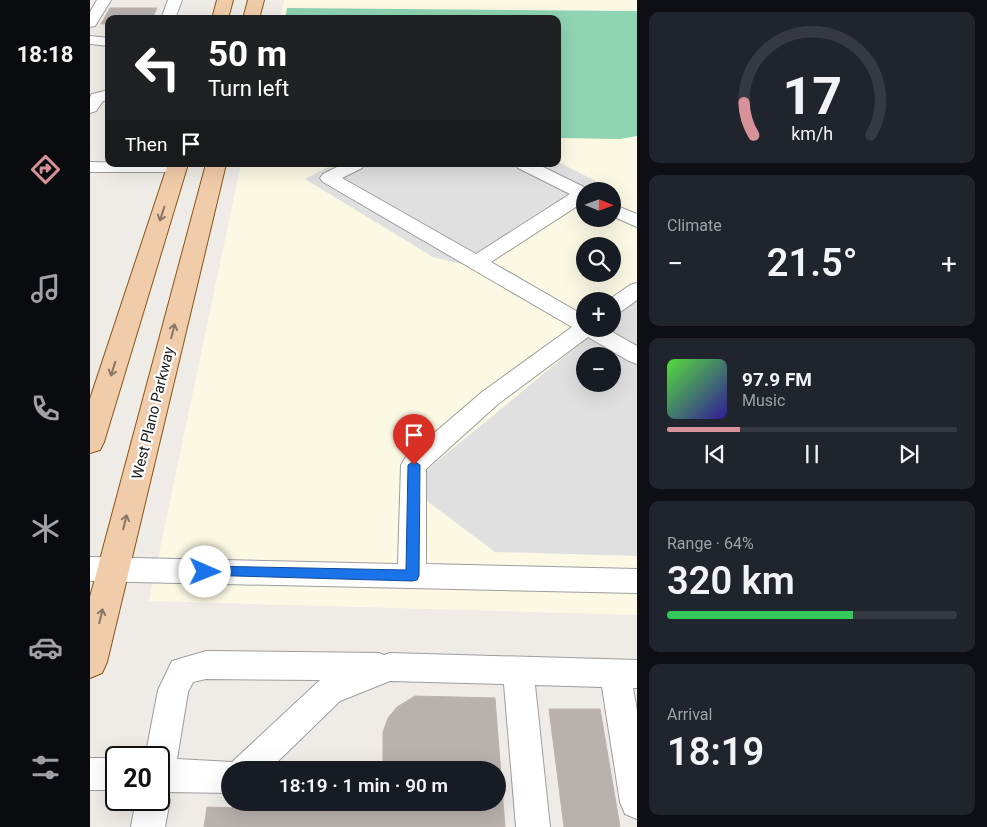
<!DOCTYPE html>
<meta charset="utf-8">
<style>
body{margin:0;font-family:Roboto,sans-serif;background:#20242c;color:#f1f3f6;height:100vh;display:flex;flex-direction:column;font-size:19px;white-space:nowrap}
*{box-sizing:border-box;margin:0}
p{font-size:16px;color:#9ea1a6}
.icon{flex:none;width:28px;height:28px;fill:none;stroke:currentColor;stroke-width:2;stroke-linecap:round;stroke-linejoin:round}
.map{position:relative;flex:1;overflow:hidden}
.panel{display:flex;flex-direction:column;gap:12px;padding:12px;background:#0d0f14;width:350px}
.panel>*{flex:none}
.top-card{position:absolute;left:15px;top:15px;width:456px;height:152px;border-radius:10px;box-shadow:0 5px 20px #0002;background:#202124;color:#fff;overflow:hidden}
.needle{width:32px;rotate:91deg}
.buttons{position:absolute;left:486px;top:182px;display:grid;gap:10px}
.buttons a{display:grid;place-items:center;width:45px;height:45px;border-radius:50%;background:#171b24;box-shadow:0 5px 20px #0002;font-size:25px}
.speed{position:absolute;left:15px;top:746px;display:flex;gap:10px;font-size:25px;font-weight:700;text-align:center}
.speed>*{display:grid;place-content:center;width:65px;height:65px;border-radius:50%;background:#171b24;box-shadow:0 5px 20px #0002;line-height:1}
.speed .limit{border:2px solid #111;border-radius:8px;background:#fff;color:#111}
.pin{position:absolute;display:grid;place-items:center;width:42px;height:42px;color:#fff;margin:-51px -21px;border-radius:50% 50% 50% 0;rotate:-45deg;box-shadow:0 0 5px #0007}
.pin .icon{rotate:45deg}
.me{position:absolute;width:55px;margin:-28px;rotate:91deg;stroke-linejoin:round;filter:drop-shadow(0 0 4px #0008)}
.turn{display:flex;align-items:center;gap:18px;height:105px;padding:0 20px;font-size:22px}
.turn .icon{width:65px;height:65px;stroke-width:2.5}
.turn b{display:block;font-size:35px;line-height:42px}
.then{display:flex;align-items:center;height:48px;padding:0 20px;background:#0003;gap:10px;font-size:19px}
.big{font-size:38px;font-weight:600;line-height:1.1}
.panel .widget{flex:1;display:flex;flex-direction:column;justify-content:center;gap:8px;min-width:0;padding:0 18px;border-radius:10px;background:#20242c}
.panel .dial{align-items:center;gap:0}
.dial svg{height:130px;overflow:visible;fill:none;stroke:#363941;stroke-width:7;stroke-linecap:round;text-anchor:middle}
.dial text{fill:#f1f3f6;stroke:none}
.song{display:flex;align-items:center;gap:15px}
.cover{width:60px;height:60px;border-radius:8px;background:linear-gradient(135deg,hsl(110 70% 55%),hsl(250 70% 35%))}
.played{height:5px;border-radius:2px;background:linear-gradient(90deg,#d69199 25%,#363941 25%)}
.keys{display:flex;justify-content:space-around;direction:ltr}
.heat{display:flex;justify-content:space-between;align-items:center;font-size:28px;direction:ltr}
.charge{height:8px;border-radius:4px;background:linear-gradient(90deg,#34c759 64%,#363941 0)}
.trip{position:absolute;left:131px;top:761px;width:285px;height:50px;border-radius:25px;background:#171b24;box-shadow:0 5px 20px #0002;font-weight:600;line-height:50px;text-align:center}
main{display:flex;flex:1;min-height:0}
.dock{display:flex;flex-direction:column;width:90px;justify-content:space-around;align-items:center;background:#090b0e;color:#9ea1a6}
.dock .icon{width:35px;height:35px}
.dock .on{color:#d69199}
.dock b{font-size:22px;color:#f1f3f6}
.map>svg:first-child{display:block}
</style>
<main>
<nav class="dock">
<b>18:18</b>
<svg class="icon on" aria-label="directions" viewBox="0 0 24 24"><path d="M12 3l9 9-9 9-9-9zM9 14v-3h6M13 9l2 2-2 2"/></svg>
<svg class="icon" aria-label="music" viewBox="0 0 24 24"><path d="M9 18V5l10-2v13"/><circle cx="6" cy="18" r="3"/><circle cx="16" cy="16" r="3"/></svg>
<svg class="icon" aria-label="phone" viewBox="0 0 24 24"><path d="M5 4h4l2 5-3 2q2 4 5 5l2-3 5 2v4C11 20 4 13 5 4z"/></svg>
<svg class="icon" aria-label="climate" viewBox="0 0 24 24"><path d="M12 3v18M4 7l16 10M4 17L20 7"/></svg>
<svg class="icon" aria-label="car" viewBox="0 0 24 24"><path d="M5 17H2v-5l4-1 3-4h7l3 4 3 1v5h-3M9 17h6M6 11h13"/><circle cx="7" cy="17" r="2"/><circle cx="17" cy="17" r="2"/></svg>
<svg class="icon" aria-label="filters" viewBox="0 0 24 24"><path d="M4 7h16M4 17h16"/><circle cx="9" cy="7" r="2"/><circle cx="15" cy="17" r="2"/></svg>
</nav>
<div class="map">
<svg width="547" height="827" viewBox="0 0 547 827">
<rect width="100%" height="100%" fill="#efece7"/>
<path fill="#fbf9e4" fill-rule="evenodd" d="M194 0H547V615L59 601 151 164H468V19H190ZM495 191H522V219H495ZM495 246H522V274H495ZM495 301H522V329H495ZM495 356H522V384H495Z"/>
<path fill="#8fd4b3" d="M197 8 547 11V136L530 139 468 138V19H195Z"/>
<g fill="#e0e0e0" fill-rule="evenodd">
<path d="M468 162 512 184 501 191H495L379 266 343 257 215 179 244 164Z"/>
<path d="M547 297V556L405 552 333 498V473L508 329H522L523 317ZM495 356H522V384H495Z"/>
</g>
<g fill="#b8b1ad" stroke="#bfb2ab">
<path d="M20 8H67L62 19H19V24H11Z"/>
<path d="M325 696 405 698 415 827H114L117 807 249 811 250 802H408V770H251V766L293 767V732L298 718 307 707Z"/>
<path d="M459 709H510L530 827H474Z"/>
</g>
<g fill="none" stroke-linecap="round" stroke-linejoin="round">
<defs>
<g id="minor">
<path d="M7 0H21L5 26 0 27V12Z"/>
<path d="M78 0H92L85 19H71Z"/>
<path d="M0 36 19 38V46L0 44Z"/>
<path d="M19 90V100L13 101 6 111 0 113V97L2 94Z"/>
<path d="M0 162 94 164 96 167 93 171 87 172H0Z"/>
<path d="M253 164H275L272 168 252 178 386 254 480 194 428 168 425 164H447L502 191H495V201L401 262 495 316V329H517L547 346V364L539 361 498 337 408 404 336 469V564L547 569V593L0 581V557L308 564 311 465 315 458 392 392 482 327 233 182 230 178 233 174Z"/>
<path d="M522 204 547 214V227L522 216Z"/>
<path d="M547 283V300L529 313 522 315V301H517L540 285Z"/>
<path d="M116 651 289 653 294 655 300 653 547 660V688H543L547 711V819L535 814 530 802 512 687 445 685 460 827H426L414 684 300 681 250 701 179 770H140V793L76 792 80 800 75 827H41L46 800H69V758H55L68 690 82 661ZM116 679 230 680 142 762 87 759 98 692 103 682Z"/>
<rect x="0" y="758" width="26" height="32"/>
</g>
<g id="major">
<path d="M127 0H143L138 19H122Z"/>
<path d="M158 0H174L169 19H153Z"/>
<path d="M78 164H98L14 442 10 450 0 453V399Z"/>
<path d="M116 164H136L17 662 12 673 0 678V597Z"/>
</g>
</defs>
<use href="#minor" stroke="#9d9d9d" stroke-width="2"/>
<use href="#major" stroke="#885613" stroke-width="2"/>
<use href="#minor" fill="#fff" fill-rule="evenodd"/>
<use href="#major" fill="#f1ccab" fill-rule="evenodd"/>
</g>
<defs><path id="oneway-shaft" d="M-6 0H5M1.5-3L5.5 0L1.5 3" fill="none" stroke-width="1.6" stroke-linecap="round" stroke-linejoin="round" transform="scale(1.25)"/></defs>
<g stroke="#887666">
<use href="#oneway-shaft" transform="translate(72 214) rotate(108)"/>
<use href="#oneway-shaft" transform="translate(83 331) rotate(-76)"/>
<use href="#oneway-shaft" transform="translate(23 369) rotate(108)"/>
<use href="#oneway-shaft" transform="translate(35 522) rotate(-76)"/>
<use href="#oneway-shaft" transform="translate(11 616) rotate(-76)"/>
</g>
<path fill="#1a73e8" stroke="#114b97" d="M324 461 330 465 329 576 327 580 322 581 110 575 108 572 110 568 115 566 316 570 318 465Z"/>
<g text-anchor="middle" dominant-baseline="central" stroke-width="4.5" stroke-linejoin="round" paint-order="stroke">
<g font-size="15" fill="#202020" stroke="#fff">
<text transform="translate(63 413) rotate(-76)">West Plano Parkway</text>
</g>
</g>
</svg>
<div class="buttons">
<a><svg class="needle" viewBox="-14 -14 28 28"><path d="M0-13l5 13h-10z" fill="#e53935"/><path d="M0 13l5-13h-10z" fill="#9ea1a6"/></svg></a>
<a><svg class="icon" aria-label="search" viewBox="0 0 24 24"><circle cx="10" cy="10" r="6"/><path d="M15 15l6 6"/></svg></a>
<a>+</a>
<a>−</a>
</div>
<div class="speed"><div class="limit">20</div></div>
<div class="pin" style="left:324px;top:465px;background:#d93025"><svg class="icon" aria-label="arrive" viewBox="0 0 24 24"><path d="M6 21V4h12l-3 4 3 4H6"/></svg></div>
<svg class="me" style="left:115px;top:572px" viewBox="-20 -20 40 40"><circle r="19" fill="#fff"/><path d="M0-13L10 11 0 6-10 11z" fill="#1a73e8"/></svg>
<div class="trip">18:19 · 1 min · 90 m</div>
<div class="top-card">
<div class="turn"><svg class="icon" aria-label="left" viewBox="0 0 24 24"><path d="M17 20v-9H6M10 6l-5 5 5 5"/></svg><div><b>50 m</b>Turn left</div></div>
<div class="then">Then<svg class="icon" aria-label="arrive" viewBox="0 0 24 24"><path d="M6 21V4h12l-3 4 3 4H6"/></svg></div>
</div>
</div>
<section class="panel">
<div class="widget dial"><svg viewBox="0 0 100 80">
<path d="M14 69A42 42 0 1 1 86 69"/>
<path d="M14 69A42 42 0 0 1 8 49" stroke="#d69199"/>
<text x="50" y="56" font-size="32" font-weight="700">17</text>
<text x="50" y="72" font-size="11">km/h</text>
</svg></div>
<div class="widget"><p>Climate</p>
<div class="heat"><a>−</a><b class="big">21.5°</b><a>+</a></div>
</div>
<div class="widget">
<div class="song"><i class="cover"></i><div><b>97.9 FM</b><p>Music</p></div></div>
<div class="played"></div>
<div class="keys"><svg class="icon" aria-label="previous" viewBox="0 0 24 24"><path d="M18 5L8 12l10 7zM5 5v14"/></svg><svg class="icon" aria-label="pause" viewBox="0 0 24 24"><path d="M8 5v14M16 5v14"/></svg><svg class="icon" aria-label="next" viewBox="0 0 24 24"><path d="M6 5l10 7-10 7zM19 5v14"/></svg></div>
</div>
<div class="widget"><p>Range · 64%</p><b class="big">320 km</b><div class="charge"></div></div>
<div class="widget"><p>Arrival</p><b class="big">18:19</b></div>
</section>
</main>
